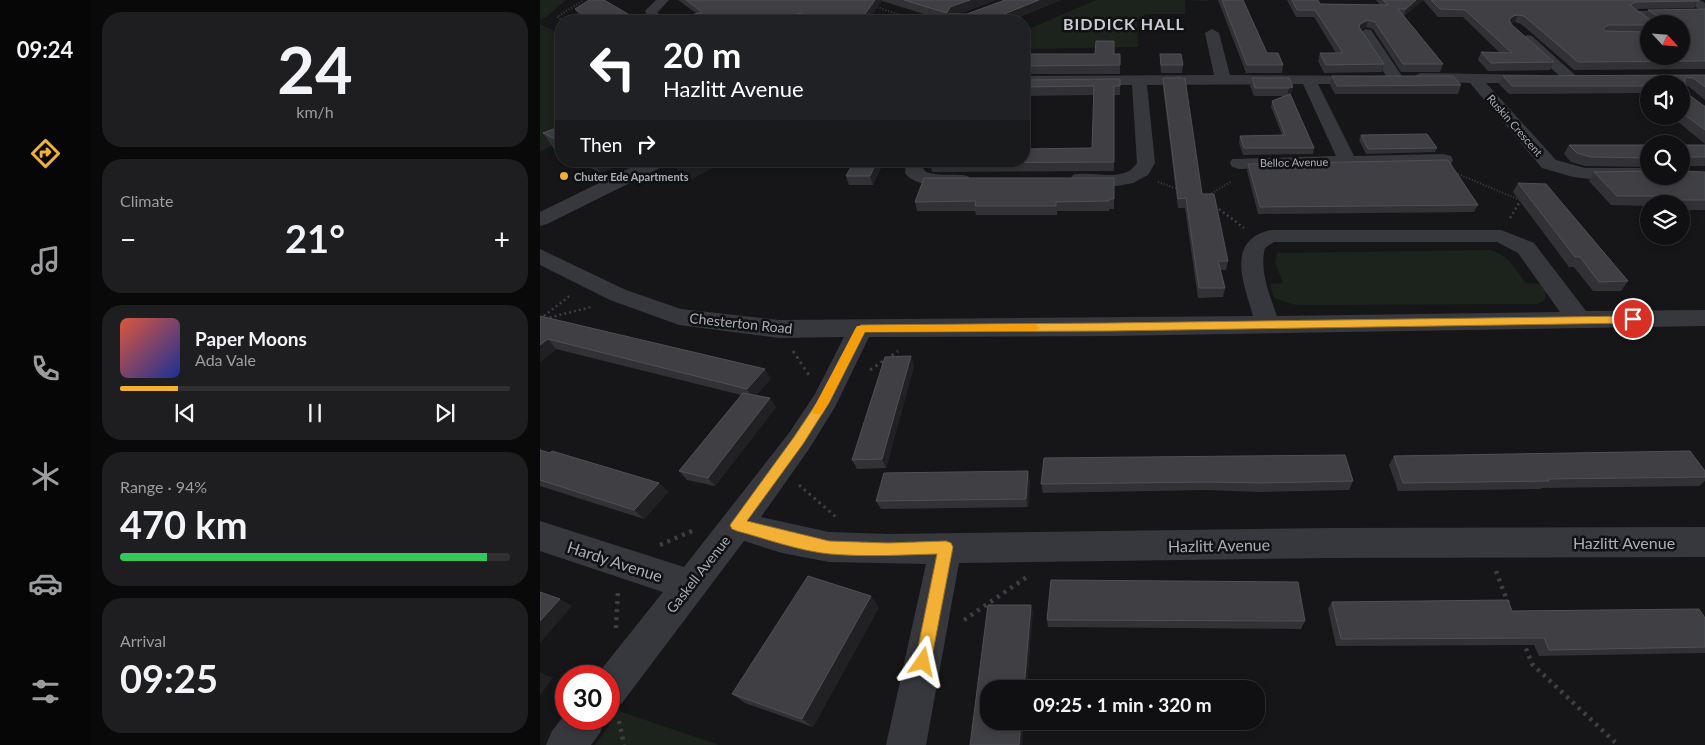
<!DOCTYPE html>
<meta charset="utf-8">
<style>
body{margin:0;font-family:Lato,sans-serif;background:#1e1e20;color:#f1f3f6;height:100vh;display:flex;flex-direction:column;font-size:19px;white-space:nowrap}
*{box-sizing:border-box;margin:0}
p{font-size:16px;color:#9c9d9f}
.icon{flex:none;width:28px;height:28px;fill:none;stroke:currentColor;stroke-width:2;stroke-linecap:round;stroke-linejoin:round}
.map{position:relative;flex:1;overflow:hidden}
.side{display:flex;flex-direction:column;gap:12px;padding:12px;background:#09090a;width:450px}
.side>*{flex:none}
.hud{position:absolute;left:15px;top:15px;width:475px;height:152px;border-radius:20px;box-shadow:0 2px 8px #0003,0 0 0 1px #303032;background:#202124;color:#fff;overflow:hidden}
.needle{width:32px;rotate:116deg}
.buttons{position:absolute;left:1100px;top:15px;display:grid;gap:10px}
.buttons a{display:grid;place-items:center;width:50px;height:50px;border-radius:50%;background:#101012;box-shadow:0 2px 8px #0003,0 0 0 1px #303032;font-size:25px}
.speed{position:absolute;left:15px;top:665px;display:flex;gap:10px;font-size:25px;font-weight:700;text-align:center}
.speed>*{display:grid;place-content:center;width:65px;height:65px;border-radius:50%;background:#101012;box-shadow:0 2px 8px #0003,0 0 0 1px #303032;line-height:1}
.speed .limit{border:8px solid #d22;background:#fff;color:#111}
.pin{position:absolute;display:grid;place-items:center;width:42px;height:42px;color:#fff;margin:-21px;border:2px solid #fff;border-radius:50%;box-shadow:0 1px 5px #0007}
.me{position:absolute;width:55px;margin:-28px;rotate:11deg;stroke-linejoin:round;filter:drop-shadow(0 0 4px #0008)}
.turn{display:flex;align-items:center;gap:18px;height:105px;padding:0 25px;font-size:22px}
.turn .icon{width:65px;height:65px;stroke-width:2.5}
.turn b{display:block;font-size:35px;line-height:42px}
.then{display:flex;align-items:center;height:48px;padding:0 25px;background:#0003;gap:10px;font-size:19px}
.big{font-size:38px;font-weight:700;line-height:1.1}
.side .widget{flex:1;display:flex;flex-direction:column;justify-content:center;gap:8px;min-width:0;padding:0 18px;border-radius:20px;background:#1e1e20}
.side .dial{align-items:center;gap:0}
.dial b{font-size:65px;line-height:1}
.song{display:flex;align-items:center;gap:15px}
.cover{width:60px;height:60px;border-radius:8px;background:linear-gradient(135deg,hsl(10 70% 55%),hsl(230 70% 35%))}
.played{height:5px;border-radius:2px;background:linear-gradient(90deg,#f2b134 15%,#303032 15%)}
.keys{display:flex;justify-content:space-around;direction:ltr}
.heat{display:flex;justify-content:space-between;align-items:center;font-size:28px;direction:ltr}
.charge{height:8px;border-radius:4px;background:linear-gradient(90deg,#34c759 94%,#303032 0)}
.trip{position:absolute;left:440px;top:680px;width:285px;height:50px;border-radius:20px;background:#101012;box-shadow:0 2px 8px #0003,0 0 0 1px #303032;font-weight:700;line-height:50px;text-align:center}
main{display:flex;flex:1;min-height:0}
.tab-bar{display:flex;flex-direction:column;width:90px;justify-content:space-around;align-items:center;background:#060607;color:#9c9d9f}
.tab-bar .icon{width:35px;height:35px}
.tab-bar .active{color:#f2b134}
.tab-bar b{font-size:22px;color:#f1f3f6}
.map>svg:first-child{display:block}
</style>
<main>
<nav class="tab-bar">
<b>09:24</b>
<svg class="icon active" aria-label="directions" viewBox="0 0 24 24"><path d="M12 3l9 9-9 9-9-9zM9 14v-3h6M13 9l2 2-2 2"/></svg>
<svg class="icon" aria-label="music" viewBox="0 0 24 24"><path d="M9 18V5l10-2v13"/><circle cx="6" cy="18" r="3"/><circle cx="16" cy="16" r="3"/></svg>
<svg class="icon" aria-label="phone" viewBox="0 0 24 24"><path d="M5 4h4l2 5-3 2q2 4 5 5l2-3 5 2v4C11 20 4 13 5 4z"/></svg>
<svg class="icon" aria-label="climate" viewBox="0 0 24 24"><path d="M12 3v18M4 7l16 10M4 17L20 7"/></svg>
<svg class="icon" aria-label="car" viewBox="0 0 24 24"><path d="M5 17H2v-5l4-1 3-4h7l3 4 3 1v5h-3M9 17h6M6 11h13"/><circle cx="7" cy="17" r="2"/><circle cx="17" cy="17" r="2"/></svg>
<svg class="icon" aria-label="filters" viewBox="0 0 24 24"><path d="M4 7h16M4 17h16"/><circle cx="9" cy="7" r="2"/><circle cx="15" cy="17" r="2"/></svg>
</nav>
<section class="side">
<div class="widget dial"><b>24</b><p>km/h</p></div>
<div class="widget"><p>Climate</p>
<div class="heat"><a>−</a><b class="big">21°</b><a>+</a></div>
</div>
<div class="widget">
<div class="song"><i class="cover"></i><div><b>Paper Moons</b><p>Ada Vale</p></div></div>
<div class="played"></div>
<div class="keys"><svg class="icon" aria-label="previous" viewBox="0 0 24 24"><path d="M18 5L8 12l10 7zM5 5v14"/></svg><svg class="icon" aria-label="pause" viewBox="0 0 24 24"><path d="M8 5v14M16 5v14"/></svg><svg class="icon" aria-label="next" viewBox="0 0 24 24"><path d="M6 5l10 7-10 7zM19 5v14"/></svg></div>
</div>
<div class="widget"><p>Range · 94%</p><b class="big">470 km</b><div class="charge"></div></div>
<div class="widget"><p>Arrival</p><b class="big">09:25</b></div>
</section>
<div class="map">
<svg width="1165" height="745" viewBox="0 0 1165 745">
<rect width="100%" height="100%" fill="#161618"/>
<g fill="#1c231d">
<path d="M0 0H26L5 18 0 20Z"/>
<path d="M556 0H668V1L645 0V14H606L597 20 598 47 484 49V31Z"/>
<path d="M0 24 21 34V142L0 151Z"/>
<path d="M949 250C968 254 975 268 985 283L1002 284 1006 292 1005 300 997 304 756 305 734 298 730 284 743 283 735 262 737 253Z"/>
<path d="M79 711 179 745H55Z"/>
</g>
<g fill="none" stroke-linecap="round" stroke-linejoin="round">
<g stroke="#3d3f44" stroke-width="2" stroke-dasharray="1 2" stroke-linecap="butt">
<path d="M334 6 377 21"/>
<path d="M23 21 17 17 44 0"/>
<path d="M918 174 980 200"/>
<path d="M618 182 638 189"/>
<path d="M669 195 692 181"/>
<path d="M980 201 982 198"/>
</g>
<g stroke="#3d3f44" stroke-width="2.5" stroke-dasharray="2 3" stroke-linecap="butt">
<path d="M675 206 704 228"/>
<path d="M970 218 981 200"/>
<path d="M0 319 31 295"/>
<path d="M0 320 51 307"/>
</g>
<g stroke="#3d3f44" stroke-width="3" stroke-dasharray="2.5 4" stroke-linecap="butt">
<path d="M253 351 269 375"/>
<path d="M330 370 358 351"/>
<path d="M259 485 296 517"/>
</g>
<g stroke="#3d3f44" stroke-width="4.5" stroke-dasharray="3 5" stroke-linecap="butt">
<path d="M120 545 154 530"/>
<path d="M956 571 968 603"/>
<path d="M424 620 487 577"/>
<path d="M76 628 78 592"/>
<path d="M983 641 992 664 1078 745"/>
<path d="M79 721 84 745"/>
</g>
<g fill="#37383d" fill-rule="evenodd">
<path d="M109 10H113L130 21H123L109 12Z"/>
<path d="M1091 11H1123L1126 13 1123 15H1098L1111 24H1109V27L1089 14Z"/>
</g>
<g fill="#37383d" fill-rule="evenodd">
<path d="M116 0H129L116 14H106L105 11Z"/>
<path d="M1145 0H1160L1165 3V13Z"/>
<path d="M672 29 679 33 690 75 832 76 835 79 832 82 827 84H778L814 156 904 154 911 156 913 160 911 164 904 166 699 169 692 167 690 163 692 159 796 156 763 84 607 85 615 163 608 175 593 183 577 186 533 183 530 179 533 175C552 170 584 184 597 163L592 85 484 86V76L674 75 665 33Z"/>
<path d="M826 29 831 30 864 79 861 82H851L848 79 819 33Z"/>
<path d="M987 35 992 36 1034 74 1037 77 1034 80H1024L982 42 980 39Z"/>
<path d="M881 73 1002 75 1005 78 1002 81 997 83H946L1016 160 1045 168H1109V176H1117L1109 180H1058L1033 177 1002 168 930 83 876 81 873 78 876 75Z"/>
<path d="M104 161H128L126 165 7 224 0 226V212Z"/>
<path d="M366 161H384L382 167 386 172C400 177 414 173 428 176L431 180 428 184C412 188 375 188 365 173Z"/>
<path d="M730 230H961L994 243 1046 311 1165 310V326L570 336 329 337 295 407 269 449 221 517 289 532 348 534 790 528 1165 527V557L790 558 419 563 386 745H346L386 564 289 562 242 553 204 541 82 703 69 709V676H56L123 592 0 551V521L144 567 249 433 275 394 304 337 239 338 139 325 70 300 0 265V249L86 290 141 309 239 320 713 316C704 284 685 241 730 230ZM734 242H957L978 253 1020 312 737 316C730 296 719 270 725 248Z"/>
<path d="M26 713V719H65L60 733 51 745H6L12 731Z"/>
</g>
</g>
<g fill="#323236" fill-rule="evenodd">
<path d="M138 0H456L418 14H427L465 0H521L470 21H410V19L409 21H406L342 1 156 13Z"/>
<path d="M678 0H703L727 53 743 65 742 73H706Z"/>
<path d="M747 0H778L780 4 840 5 836 0H883L864 16 903 64 900 72H861L833 29 826 27 821 30 844 64 842 72 784 73 778 61 780 53H796L774 17H756Z"/>
<path d="M883 0H1157L1159 1 1154 8 1095 9 1104 16 1108 10 1165 9V69L1034 70 981 24 975 22 971 23 972 25 1014 62 1010 70 948 71 938 60 941 52 960 53 923 17H898ZM1109 24H1141L1109 56Z"/>
<path d="M35 9 100 21H45L40 18Z"/>
<rect x="484" y="54" width="96" height="20"/>
<path d="M620 54 643 65 642 73H621L620 62Z"/>
<path d="M1165 75V100L1148 86H1145V92L1164 106H1165V144L1131 116H1141V84H1109V98L1103 93 969 94 959 84 963 76Z"/>
<path d="M792 76 921 85 918 94H795L790 85Z"/>
<path d="M623 78 662 194 688 261 686 270H681L685 288 683 297 658 298 645 208H638L623 87Z"/>
<path d="M712 78H749L751 95 774 148 773 154 703 155 699 143 700 136 742 135 731 107 732 101 744 96H714L710 86Z"/>
<path d="M580 79V95H574V171L392 172 390 163 552 148 554 95 484 96V80Z"/>
<path d="M21 126V154L16 152 3 133Z"/>
<path d="M821 135 897 148 895 152 826 154 819 140Z"/>
<path d="M1029 145H1109V167L1045 166 1031 162 1024 154Z"/>
<path d="M1141 145H1165V166H1145L1141 171 1165 172V210H1141V204H1109V206L1071 205 1049 181 1054 172 1141 176Z"/>
<path d="M36 161H87L61 173Z"/>
<path d="M344 161 333 185H309L306 176Z"/>
<path d="M708 164 938 205 934 212 718 214 707 171Z"/>
<path d="M574 178V209H569V211H517V215H436L435 211H377L375 202Z"/>
<path d="M978 183 1088 281 1081 291H1053L1034 267H1029L973 192Z"/>
<path d="M0 316 231 379 216 395 236 407 175 486 147 480 139 471 201 395 16 349 0 362Z"/>
<path d="M371 356 374 366 346 468 317 469 312 460Z"/>
<path d="M0 450 119 483 128 492 104 519 0 486Z"/>
<path d="M854 456 1165 471V481L1159 486 1002 488 1001 489 858 491 849 465Z"/>
<path d="M504 458 813 481 809 490 719 492 665 490 503 493 501 484Z"/>
<path d="M490 480 488 507 341 509 336 501Z"/>
<path d="M792 602 972 611 1165 618V653L999 656 994 645 796 646 788 609Z"/>
<path d="M339 607 273 727 205 703 192 694Z"/>
<path d="M507 620 765 621 761 629 508 627Z"/>
</g>
<g fill="#212124">
<path d="M335 0H342V1L329 21H320Z"/>
<path d="M430 0H456L414 15 409 14 410 19 408 21 407 13 410 7Z"/>
<path d="M499 0H521L470 21H447Z"/>
<path d="M876 0H883L864 16 866 9Z"/>
<path d="M261 13 264 21H234Z"/>
<path d="M978 15 975 22 970 23 969 20 973 16Z"/>
<path d="M828 20 826 27 818 31 820 24Z"/>
<path d="M753 87 751 95 747 96 749 88Z"/>
<path d="M53 161H87L61 173Z"/>
<path d="M140 161H185L145 183 134 164Z"/>
<path d="M337 161H344L333 185 330 176Z"/>
<path d="M1146 165 1141 171V166Z"/>
<path d="M8 339 16 349 0 362V345Z"/>
<path d="M371 356 374 366 346 468 342 459Z"/>
<path d="M225 369 231 379 213 398 207 389Z"/>
<path d="M230 398 236 407 175 486 168 478Z"/>
<path d="M488 471 490 480 488 507 486 499Z"/>
<path d="M119 483 128 492 104 519 94 510Z"/>
<path d="M331 596 339 607 273 727 262 719Z"/>
<path d="M20 599 32 606 0 643V621Z"/>
<path d="M491 605 493 612 487 689H484Z"/>
<path d="M0 672 13 678 0 695Z"/>
<path d="M481 721H484L482 745H479Z"/>
</g>
<g fill="#3f3f44" stroke="#4f5156" fill-rule="evenodd">
<path d="M49 0H64L100 21H54L35 9Z"/>
<path d="M146 0H335L320 21H254L261 13 234 21H129L162 12Z"/>
<path d="M364 0H430L410 7 407 13Z"/>
<path d="M465 0H499L447 21H433L409 14H427Z"/>
<path d="M682 0H703L727 53H738L743 65H707Z"/>
<path d="M752 0H778L780 4 848 5 843 0H876L866 9H858L903 64H863L835 22 828 20 820 24 819 27 844 64 786 65 780 53H803L775 10H757Z"/>
<path d="M891 0H1157L1159 1 1095 2 1090 5 1112 21 1117 16 1108 10 1165 9V61L1038 62 984 16 978 15 973 16 969 20 972 25 1014 62 951 63 941 52 972 53 925 10 900 9ZM1109 24H1141V56H1109V32L1065 31 1063 28 1068 25H1109Z"/>
<path d="M556 41H574V54H580V65L484 66V54H555Z"/>
<path d="M620 54H641L643 65H621Z"/>
<path d="M1165 75V87L1153 78 1145 77V92L1164 106H1165V130L1141 112V84H1109V86H972L963 76Z"/>
<path d="M792 76H913L921 85 797 86Z"/>
<path d="M623 78H645L662 194H674L688 261H678L685 288H659L646 198 638 199Z"/>
<path d="M712 78H749L753 87 749 88H715Z"/>
<path d="M580 79V86H574V162L390 163 391 161H484V149L552 148 554 86 484 87V80Z"/>
<path d="M750 94 774 148H704L700 136 745 135 732 101Z"/>
<path d="M21 126V142L3 133Z"/>
<path d="M887 134 897 148 828 149 821 135Z"/>
<path d="M1029 145H1109V158L1051 157 1037 153Z"/>
<path d="M1141 145H1165V157H1147L1146 165 1141 166Z"/>
<path d="M908 160 938 205 720 207 708 164Z"/>
<path d="M133 161H140L134 164Z"/>
<path d="M314 161H337L330 176H306Z"/>
<path d="M1109 171V176H1141V171L1165 172V200H1135L1132 196H1077L1054 172Z"/>
<path d="M384 178H574V199H569V201L516 202V206H435L436 201 375 202Z"/>
<path d="M978 183 1006 184 1088 281 1059 282 1040 257H1035Z"/>
<path d="M0 316 225 369 207 389 8 339 0 345Z"/>
<path d="M371 356 342 459 312 460 345 357Z"/>
<path d="M203 393 230 398 168 478 139 471Z"/>
<path d="M0 450 10 453 12 451 119 483 94 510 0 480Z"/>
<path d="M1150 451 1165 471V477L1008 479 1009 481 863 483 854 456Z"/>
<path d="M805 455 813 481 722 483 667 482 501 484 504 458Z"/>
<path d="M488 471 486 499 336 501 344 473Z"/>
<path d="M268 576 331 596 262 719 192 694Z"/>
<path d="M511 580 758 582 765 621 507 620Z"/>
<path d="M0 592 20 599 0 621Z"/>
<path d="M968 600 972 611 1159 609 1165 618V647L1009 650 1004 638 801 639 792 602Z"/>
<path d="M448 605H491L484 689H449V721H481L479 745H430Z"/>
</g>
<path fill="#f2b134" stroke="#9d7322" d="M1093 316 1098 319 1093 323 570 331 325 332 289 403 263 444 207 521 289 541 348 543 406 541 411 543 413 547 391 662 388 668 383 670 377 668 375 662 397 554C362 555 325 557 290 554 259 551 227 539 197 531L192 529 190 525 254 437 280 398 316 328 321 325 570 323Z"/>
<path fill="#f59e0b" d="M495 324 500 328 495 331 324 332 282 414H274L272 411 317 326Z"/>
<circle fill="#f2b134" stroke="#111113" stroke-width="2" cx="24" cy="176" r="5"/>
<g text-anchor="middle" dominant-baseline="central" stroke-width="5" stroke-linejoin="round" paint-order="stroke">
<g font-size="11" fill="#a8adb8" stroke="#111113">
<text transform="translate(975 125) rotate(49)">Ruskin Crescent</text>
<text transform="translate(754 162) rotate(-1)">Belloc Avenue</text>
</g>
<g font-size="11" font-weight="bold" fill="#a8adb8" stroke="#111113" text-anchor="start">
<text x="34" y="176">Chuter Ede Apartments</text>
</g>
<g font-size="14" fill="#a8adb8" stroke="#111113">
<text transform="translate(201 323) rotate(6)">Chesterton Road</text>
<text transform="translate(158 574) rotate(-52)">Gaskell Avenue</text>
</g>
<g font-size="16" font-weight="bold" letter-spacing="1" fill="#c9ccd4" stroke="#111113">
<text x="584" y="23">BIDDICK HALL</text>
</g>
<g font-size="16" fill="#a8adb8" stroke="#111113">
<text x="1084" y="542">Hazlitt Avenue</text>
<text transform="translate(679 545) rotate(-1)">Hazlitt Avenue</text>
<text transform="translate(75 561) rotate(18)">Hardy Avenue</text>
</g>
</g>
</svg>
<div class="buttons">
<a><svg class="needle" viewBox="-14 -14 28 28"><path d="M0-13l5 13h-10z" fill="#e53935"/><path d="M0 13l5-13h-10z" fill="#9c9d9f"/></svg></a>
<a><svg class="icon" aria-label="sound" viewBox="0 0 24 24"><path d="M4 9h4l5-4v14l-5-4H4zM17 9q2 3 0 6"/></svg></a>
<a><svg class="icon" aria-label="search" viewBox="0 0 24 24"><circle cx="10" cy="10" r="6"/><path d="M15 15l6 6"/></svg></a>
<a><svg class="icon" aria-label="layers" viewBox="0 0 24 24"><path d="M12 4l9 5-9 5-9-5zM3 14l9 5 9-5"/></svg></a>
</div>
<div class="speed"><div class="limit">30</div></div>
<div class="pin" style="left:1093px;top:319px;background:#d93025"><svg class="icon" aria-label="arrive" viewBox="0 0 24 24"><path d="M6 21V4h12l-3 4 3 4H6"/></svg></div>
<svg class="me" style="left:383px;top:662px" viewBox="-20 -20 40 40"><path d="M0-17L14 15 0 8-14 15z" fill="#f2b134" stroke="#fff" stroke-width="4"/></svg>
<div class="trip">09:25 · 1 min · 320 m</div>
<div class="hud">
<div class="turn"><svg class="icon" aria-label="left" viewBox="0 0 24 24"><path d="M17 20v-9H6M10 6l-5 5 5 5"/></svg><div><b>20 m</b>Hazlitt Avenue</div></div>
<div class="then">Then<svg class="icon" aria-label="right" viewBox="0 0 24 24"><path d="M7 20v-9h11M14 6l5 5-5 5"/></svg></div>
</div>
</div>
</main>
